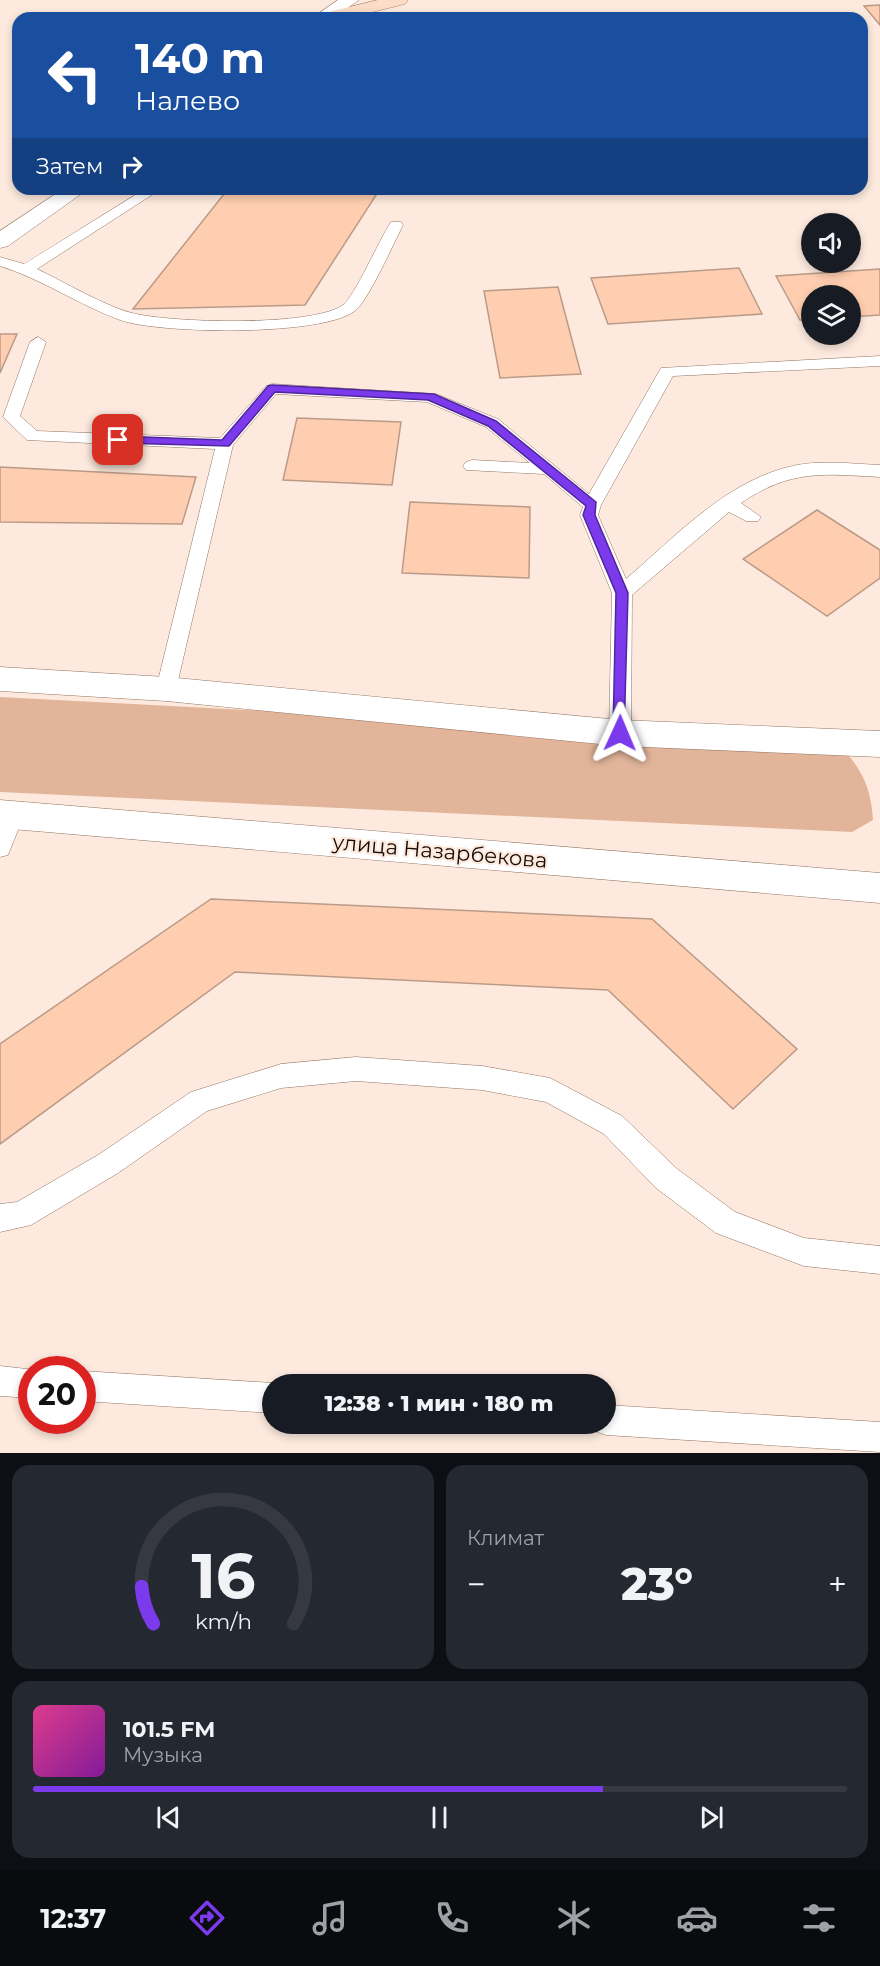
<!DOCTYPE html>
<html lang="ru">
<meta charset="utf-8">
<style>
body{margin:0;font-family:Montserrat,sans-serif;background:#242831;color:#f1f3f6;height:100vh;display:flex;flex-direction:column;font-size:22px;white-space:nowrap}
*{box-sizing:border-box;margin:0}
p{font-size:20px;color:#9ea1a6}
.icon{flex:none;width:33px;height:33px;fill:none;stroke:currentColor;stroke-width:2;stroke-linecap:round;stroke-linejoin:round}
.map{position:relative;height:1453px;overflow:hidden}
.sheet{display:flex;flex-direction:column;gap:12px;padding:12px;background:#0d0f14;flex:1}
.sheet>*{flex:none}
.guide{position:absolute;left:12px;top:12px;width:856px;height:183px;border-radius:18px;box-shadow:0 3px 9px #0003;background:#1a4fa0;color:#fff;overflow:hidden}
.tools{position:absolute;left:801px;top:213px;display:grid;gap:12px}
.tools a{display:grid;place-items:center;width:60px;height:60px;border-radius:50%;background:#171b24;box-shadow:0 3px 9px #0003;font-size:30px}
.speed{position:absolute;left:18px;top:1356px;display:flex;gap:12px;font-size:30px;font-weight:700;text-align:center}
.speed>*{display:grid;place-content:center;width:78px;height:78px;border-radius:50%;background:#171b24;box-shadow:0 3px 9px #0003;line-height:1}
.speed .limit{border:9px solid #d22;background:#fff;color:#111}
.pin{position:absolute;display:grid;place-items:center;width:51px;height:51px;color:#fff;margin:-26px;border-radius:12px;box-shadow:0 3px 9px #0006}
.me{position:absolute;width:66px;margin:-33px;rotate:1deg;stroke-linejoin:round;filter:drop-shadow(0 0 4px #0008)}
.turn{display:flex;align-items:center;gap:21px;height:126px;padding:0 24px;font-size:27px}
.turn .icon{width:78px;height:78px;stroke-width:2.5}
.turn b{display:block;font-size:42px;line-height:51px}
.then{display:flex;align-items:center;height:57px;padding:0 24px;background:#0003;gap:12px;font-size:22px}
.big{font-size:45px;font-weight:800;line-height:1.1}
.sheet .tile{flex:1;display:flex;flex-direction:column;justify-content:center;gap:9px;min-width:0;padding:0 21px;border-radius:18px;background:#242831}
.sheet .dial{align-items:center;gap:0}
.dial svg{height:156px;overflow:visible;fill:none;stroke:#363941;stroke-width:7;stroke-linecap:round;text-anchor:middle}
.dial text{fill:#f1f3f6;stroke:none}
.song{display:flex;align-items:center;gap:18px}
.cover{width:72px;height:72px;border-radius:9px;background:linear-gradient(135deg,hsl(330 70% 55%),hsl(290 70% 35%))}
.played{height:6px;border-radius:3px;background:linear-gradient(90deg,#7c3aed 70%,#363941 70%)}
.keys{display:flex;justify-content:space-around;direction:ltr}
.heat{display:flex;justify-content:space-between;align-items:center;font-size:33px;direction:ltr}
.sheet .tiles{flex:1;display:grid;gap:12px;grid-template-columns:1fr 1fr}
.tile:last-child{grid-column:span 2}
.trip{position:absolute;left:262px;top:1374px;width:354px;height:60px;border-radius:30px;background:#171b24;box-shadow:0 3px 9px #0003;font-weight:800;line-height:60px;text-align:center}
.menu{display:flex;height:96px;justify-content:space-around;align-items:center;background:#090b0e;color:#9ea1a6}
.menu .icon{width:42px;height:42px}
.menu .on{color:#7c3aed}
.menu b{font-size:27px;color:#f1f3f6}
.map>svg:first-child{display:block}
</style>
<div class="map">
<svg width="880" height="1453" viewBox="0 0 880 1453">
<rect width="100%" height="100%" fill="#fde9dd"/>
<path fill="#e2b59a" d="M0 697 837 741C861 770 870 782 873 820L852 832 0 792Z"/>
<g fill="#ffceb0" stroke="#ba9b88" stroke-width="1.5">
<path d="M880 5V25L864 6Z"/>
<path d="M228 189H380L305 305 133 309Z"/>
<path d="M739 268 762 314 608 324 591 278Z"/>
<path d="M880 269V315L850 317V296H812V319L800 320 776 276Z"/>
<path d="M558 287 581 374 500 378 484 291Z"/>
<path d="M0 334H17L0 373Z"/>
<path d="M297 418 401 422 392 485 283 480Z"/>
<path d="M0 467 196 477 182 524 0 522Z"/>
<path d="M410 502 530 507 529 578 402 573Z"/>
<path d="M817 510 880 550V578L827 616 743 559Z"/>
<path d="M211 899 652 919 797 1049 733 1109 608 990 235 972 0 1144V1044Z"/>
</g>
<g fill="none" stroke-linecap="round" stroke-linejoin="round">
<defs>
<g id="service">
<path d="M145 189H161L37 269C62 281 107 307 132 313 171 323 312 327 343 305 355 296 380 238 391 222H401L403 225C394 243 369 298 357 309 329 337 158 334 120 320 79 305 42 279 0 266V257L24 264Z"/>
<path d="M38 337 46 342 20 416 37 431 220 438 266 386 272 384 436 394 498 419 589 494 661 368 880 356V366L673 376 601 505 598 515 626 579C676 536 729 478 797 465 824 460 853 464 880 465V477C823 474 791 469 741 503L761 517 758 521H746L729 512 632 595 631 733 627 739 620 741 613 739 609 733 612 593 580 515 583 507 544 474 466 470 463 466 466 462 472 460 530 463 486 427 427 402 276 394 233 445 176 689 173 694 166 697 159 694 156 689 215 449 27 440 3 417 30 342Z"/>
<path d="M13 806 21 809 24 815 8 855 0 857V820L5 809Z"/>
<path d="M356 1057 482 1066 550 1078 622 1116 676 1168 735 1212 804 1238 880 1246V1274L804 1266 716 1233 656 1188 604 1134 546 1102 482 1090 356 1081 281 1088 207 1111 118 1173 31 1225 0 1232V1204L17 1202 98 1155 191 1092 281 1064Z"/>
<path d="M0 1366 36 1370H32V1398L0 1396Z"/>
<path d="M82 1371 273 1383 277 1384H273V1413L82 1401Z"/>
<path d="M606 1405 880 1422V1452L606 1435 595 1431 592 1424H606Z"/>
</g>
<g id="tertiary">
<path d="M0 667 166 677 620 720 880 731V757L620 746 166 701 0 691Z"/>
<path d="M0 800 880 873V903L0 828Z"/>
</g>
<g id="secondary">
<path d="M338 0H359L333 18H312Z"/>
<path d="M63 189H88L8 246 0 248V231Z"/>
</g>
<path id="primary" d="M378 0H408L405 4 348 18H318L321 14Z"/>
</defs>
<use href="#service" stroke="#917462" stroke-width="1"/>
<use href="#tertiary" stroke="#917462" stroke-width="1"/>
<use href="#secondary" stroke="#917462" stroke-width="1"/>
<use href="#primary" stroke="#ab836b" stroke-width="1"/>
<use href="#service" fill="#fff" fill-rule="evenodd"/>
<use href="#tertiary" fill="#fff" fill-rule="evenodd"/>
<use href="#secondary" fill="#fff" fill-rule="evenodd"/>
<use href="#primary" fill="#fcdbc7" fill-rule="evenodd"/>
</g>
<path fill="#7c3aed" stroke="#51269a" stroke-width="1.5" d="M272 385 434 394 496 421 596 502 595 515 628 593 624 737 620 738 613 733 616 593 583 515 586 506 488 426 428 400 275 392 229 446 118 443 113 440 118 436 222 440 268 386Z"/>
<g text-anchor="middle" dominant-baseline="central" stroke-width="4.5" stroke-linejoin="round" paint-order="stroke">
<g font-size="21" fill="#170c06" stroke="#fde9dd">
<text transform="translate(440 851) rotate(5)">улица Назарбекова</text>
</g>
</g>
</svg>
<div class="tools">
<a><svg class="icon" aria-label="sound" viewBox="0 0 24 24"><path d="M4 9h4l5-4v14l-5-4H4zM17 9q2 3 0 6"/></svg></a>
<a><svg class="icon" aria-label="layers" viewBox="0 0 24 24"><path d="M12 4l9 5-9 5-9-5zM3 14l9 5 9-5"/></svg></a>
</div>
<div class="speed"><div class="limit">20</div></div>
<div class="pin" style="left:118px;top:440px;background:#d93025"><svg class="icon" aria-label="arrive" viewBox="0 0 24 24"><path d="M6 21V4h12l-3 4 3 4H6"/></svg></div>
<svg class="me" style="left:620px;top:733px" viewBox="-20 -20 40 40"><path d="M0-17L14 15 0 8-14 15z" fill="#7c3aed" stroke="#fff" stroke-width="4"/></svg>
<div class="trip">12:38 · 1 мин · 180 m</div>
<div class="guide">
<div class="turn"><svg class="icon" aria-label="left" viewBox="0 0 24 24"><path d="M17 20v-9H6M10 6l-5 5 5 5"/></svg><div><b>140 m</b>Налево</div></div>
<div class="then">Затем<svg class="icon" aria-label="right" viewBox="0 0 24 24"><path d="M7 20v-9h11M14 6l5 5-5 5"/></svg></div>
</div>
</div>
<section class="sheet">
<div class="tiles">
<div class="tile dial"><svg viewBox="0 0 100 80">
<path d="M14 69A42 42 0 1 1 86 69"/>
<path d="M14 69A42 42 0 0 1 8 50" stroke="#7c3aed"/>
<text x="50" y="56" font-size="32" font-weight="700">16</text>
<text x="50" y="72" font-size="11">km/h</text>
</svg></div>
<div class="tile"><p>Климат</p>
<div class="heat"><a>−</a><b class="big">23°</b><a>+</a></div>
</div>
<div class="tile">
<div class="song"><i class="cover"></i><div><b>101.5 FM</b><p>Музыка</p></div></div>
<div class="played"></div>
<div class="keys"><svg class="icon" aria-label="previous" viewBox="0 0 24 24"><path d="M18 5L8 12l10 7zM5 5v14"/></svg><svg class="icon" aria-label="pause" viewBox="0 0 24 24"><path d="M8 5v14M16 5v14"/></svg><svg class="icon" aria-label="next" viewBox="0 0 24 24"><path d="M6 5l10 7-10 7zM19 5v14"/></svg></div>
</div>
</div>
</section>
<nav class="menu">
<b>12:37</b>
<svg class="icon on" aria-label="directions" viewBox="0 0 24 24"><path d="M12 3l9 9-9 9-9-9zM9 14v-3h6M13 9l2 2-2 2"/></svg>
<svg class="icon" aria-label="music" viewBox="0 0 24 24"><path d="M9 18V5l10-2v13"/><circle cx="6" cy="18" r="3"/><circle cx="16" cy="16" r="3"/></svg>
<svg class="icon" aria-label="phone" viewBox="0 0 24 24"><path d="M5 4h4l2 5-3 2q2 4 5 5l2-3 5 2v4C11 20 4 13 5 4z"/></svg>
<svg class="icon" aria-label="climate" viewBox="0 0 24 24"><path d="M12 3v18M4 7l16 10M4 17L20 7"/></svg>
<svg class="icon" aria-label="car" viewBox="0 0 24 24"><path d="M5 17H2v-5l4-1 3-4h7l3 4 3 1v5h-3M9 17h6M6 11h13"/><circle cx="7" cy="17" r="2"/><circle cx="17" cy="17" r="2"/></svg>
<svg class="icon" aria-label="filters" viewBox="0 0 24 24"><path d="M4 7h16M4 17h16"/><circle cx="9" cy="7" r="2"/><circle cx="15" cy="17" r="2"/></svg>
</nav>
